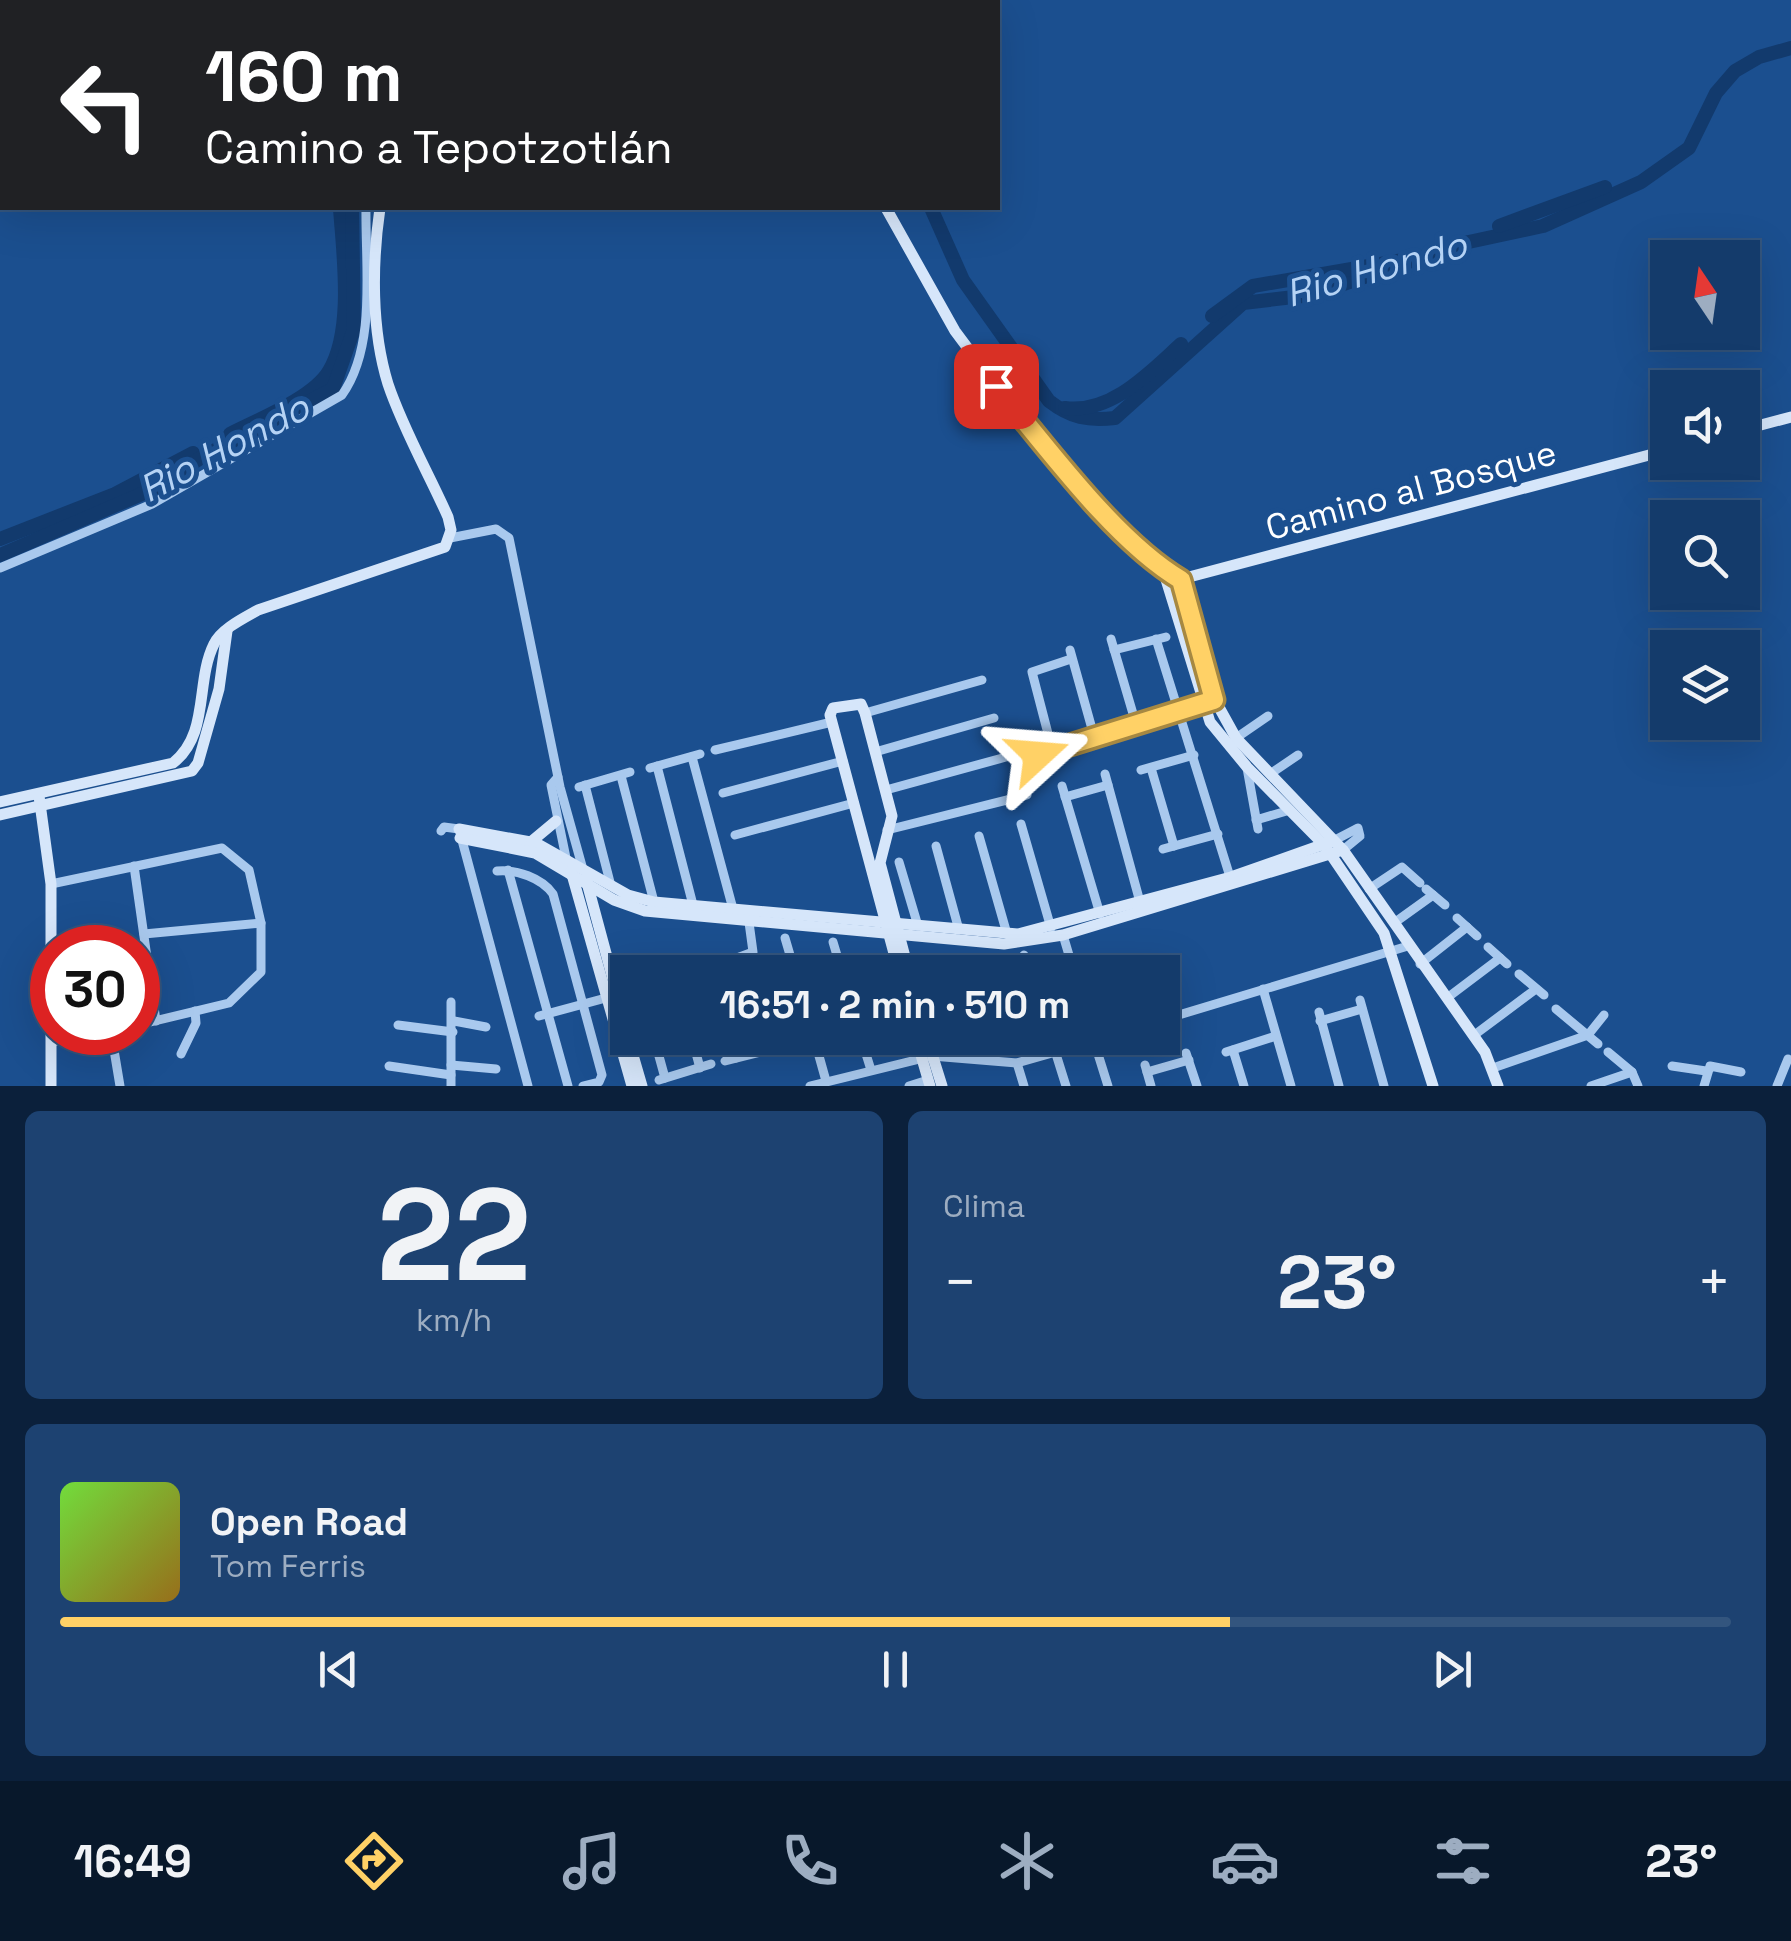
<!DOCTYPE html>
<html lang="es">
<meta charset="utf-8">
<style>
body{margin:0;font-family:"Space Grotesk",sans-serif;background:#1d4271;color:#f1f3f6;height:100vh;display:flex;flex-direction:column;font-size:38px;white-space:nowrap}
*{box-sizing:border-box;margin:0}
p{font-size:32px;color:#9dadc1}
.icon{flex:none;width:55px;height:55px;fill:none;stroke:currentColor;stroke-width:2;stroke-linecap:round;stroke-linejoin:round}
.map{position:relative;height:1086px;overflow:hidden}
.panel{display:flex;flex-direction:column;gap:25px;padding:25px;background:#0b203b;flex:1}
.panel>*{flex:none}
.banner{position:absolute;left:0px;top:0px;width:1000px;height:210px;box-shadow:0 10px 40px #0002,0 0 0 2px #33557e;background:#202124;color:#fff;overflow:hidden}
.needle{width:65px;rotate:347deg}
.fabs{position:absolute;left:1650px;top:240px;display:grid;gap:20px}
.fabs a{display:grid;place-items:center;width:110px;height:110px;border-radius:0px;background:#143b6b;box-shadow:0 10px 40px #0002,0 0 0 2px #33557e;font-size:50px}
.speed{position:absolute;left:30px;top:925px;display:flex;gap:20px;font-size:50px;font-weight:700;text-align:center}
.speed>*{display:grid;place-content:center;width:130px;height:130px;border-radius:50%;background:#143b6b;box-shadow:0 10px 40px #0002,0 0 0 2px #33557e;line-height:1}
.speed .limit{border:15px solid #d22;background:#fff;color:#111}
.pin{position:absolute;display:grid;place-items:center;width:85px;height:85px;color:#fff;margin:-42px;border-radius:20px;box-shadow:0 5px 15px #0006}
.me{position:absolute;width:110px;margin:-55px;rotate:71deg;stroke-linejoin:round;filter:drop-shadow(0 0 8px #0008)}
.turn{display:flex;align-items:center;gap:35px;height:210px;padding:0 40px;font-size:45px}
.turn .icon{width:130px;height:130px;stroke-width:2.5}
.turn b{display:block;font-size:70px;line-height:85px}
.big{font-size:75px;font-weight:800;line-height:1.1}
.panel .tile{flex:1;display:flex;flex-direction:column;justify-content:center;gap:15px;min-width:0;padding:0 35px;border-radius:15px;background:#1d4271}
.panel .dial{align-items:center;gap:0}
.dial b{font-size:130px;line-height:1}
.song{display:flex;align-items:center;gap:30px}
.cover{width:120px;height:120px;border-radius:15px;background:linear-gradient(135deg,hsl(100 70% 55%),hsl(40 70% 35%))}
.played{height:10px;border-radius:5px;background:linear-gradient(90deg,#ffd166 70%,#33557e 70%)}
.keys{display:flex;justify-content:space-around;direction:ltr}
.heat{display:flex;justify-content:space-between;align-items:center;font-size:55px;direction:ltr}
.panel .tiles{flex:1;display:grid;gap:25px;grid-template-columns:1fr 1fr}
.tile:last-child{grid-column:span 2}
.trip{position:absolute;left:610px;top:955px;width:570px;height:100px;border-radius:0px;background:#143b6b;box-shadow:0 10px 40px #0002,0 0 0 2px #33557e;font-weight:800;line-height:100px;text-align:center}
.menu{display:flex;height:160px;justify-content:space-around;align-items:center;background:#08182b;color:#9dadc1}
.menu .icon{width:70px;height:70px}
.menu .selected{color:#ffd166}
.menu b{font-size:45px;color:#f1f3f6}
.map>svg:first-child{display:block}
</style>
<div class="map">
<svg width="1791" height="1086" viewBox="0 0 1791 1086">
<rect width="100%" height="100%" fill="#1b4f8f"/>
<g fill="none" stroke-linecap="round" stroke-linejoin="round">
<g stroke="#123a6d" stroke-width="14">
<path d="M850 0V2"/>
<path d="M869 0 870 2"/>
<path d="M792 2 800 0"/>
<path d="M818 2 837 0"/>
<path d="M931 208 963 280 1049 401C1071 418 1088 421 1115 418L1243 303 1311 295 1464 243 1543 226 1641 182 1689 148 1716 93 1735 71 1759 57 1791 48"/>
<path d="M1499 226 1605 187"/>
<path d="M1212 316 1253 286 1403 260"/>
<path d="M1065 408C1111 414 1149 373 1181 344"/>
<path d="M230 434C257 420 313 398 329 371 354 330 343 253 340 208"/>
<path d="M0 539 115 494 193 453"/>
<path d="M0 555 151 490 202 457 333 389 354 329 352 208"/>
</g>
<g stroke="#a9c9ee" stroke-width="9">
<path d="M450 538 496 529 509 538 560 787 582 866"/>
<path d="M0 568 152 504 342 395C377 346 365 266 366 208"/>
<path d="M1111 639 1136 724"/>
<path d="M1156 639 1231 880"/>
<path d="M1070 650 1094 736"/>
<path d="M1114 650 1166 637"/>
<path d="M865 713 982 680"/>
<path d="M1236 738 1268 716"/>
<path d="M1052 749 1032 672 1071 659"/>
<path d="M715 750 832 722"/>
<path d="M875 752 994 718"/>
<path d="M1038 755 1203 704"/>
<path d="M692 757 733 909"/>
<path d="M657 766 693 905"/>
<path d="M650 768 700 754"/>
<path d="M1151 768 1174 846"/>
<path d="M1247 768 1258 829"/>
<path d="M1141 770 1194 755"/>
<path d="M1105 774 1140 902"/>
<path d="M1270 774 1298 755"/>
<path d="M621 776 654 902"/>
<path d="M558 777 551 785 566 858"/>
<path d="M585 785 611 886"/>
<path d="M1062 786 1100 914"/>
<path d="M579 787 630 772"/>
<path d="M886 790 1006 757"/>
<path d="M723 793 843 761"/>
<path d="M1065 797 1108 785"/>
<path d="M1256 820 1290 810"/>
<path d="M1021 824 1051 928"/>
<path d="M887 830 1027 795"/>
<path d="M441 831 444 827 459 829 528 1086"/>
<path d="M735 835 854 803"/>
<path d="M979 836 1007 934"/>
<path d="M1333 841 1358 828 1360 836 1343 850"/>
<path d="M936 846 959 930"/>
<path d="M1163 849 1218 834"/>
<path d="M899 862 918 926"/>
<path d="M134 866 156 1021"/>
<path d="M508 870 568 1086"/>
<path d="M497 871C516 869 542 878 553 894L602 1075 599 1082 583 1086"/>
<path d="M51 884 222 848 249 870 261 923V972L229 1003 138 1025"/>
<path d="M1369 889 1402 867 1420 883"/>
<path d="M1426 889 1445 905"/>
<path d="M1457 918 1477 936"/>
<path d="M1394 923 1433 895"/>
<path d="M144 934 261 923"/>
<path d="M1063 935 1074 972"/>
<path d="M785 938 795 972"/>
<path d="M833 942 842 972"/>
<path d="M1488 947 1507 964"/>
<path d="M1024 955 1030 972"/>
<path d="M1420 964 1467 927"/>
<path d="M699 972 753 952 748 915"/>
<path d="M1519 974 1544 995"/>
<path d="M1263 989 1291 1086"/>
<path d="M1447 998 1500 958"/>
<path d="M1360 1000 1384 1086"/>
<path d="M1556 1009 1598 1044"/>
<path d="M1319 1012 1339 1086"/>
<path d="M539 1016 628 992"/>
<path d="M1162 1020 1408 946"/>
<path d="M454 1021 486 1027"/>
<path d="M1320 1021 1362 1009"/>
<path d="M398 1025 453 1032"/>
<path d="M111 1032 120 1086"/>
<path d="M1473 1036 1536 989"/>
<path d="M654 1038 665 1078"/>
<path d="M692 1038 700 1068"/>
<path d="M730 1038 736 1058"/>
<path d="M814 1038 826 1081"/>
<path d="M861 1038 871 1070"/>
<path d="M1051 1038 1066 1086"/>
<path d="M1093 1038 1108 1086"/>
<path d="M51 1042 100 1032"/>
<path d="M1233 1050 1244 1086"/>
<path d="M1226 1052 1276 1036"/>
<path d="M1608 1052 1632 1072 1638 1086"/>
<path d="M1186 1053 1197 1086"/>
<path d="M181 1054 196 1023 195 1011"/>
<path d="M725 1061 780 1047"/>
<path d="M1017 1063 1024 1086"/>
<path d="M451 1065 496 1069"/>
<path d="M1145 1065 1151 1086"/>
<path d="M389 1066 451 1075"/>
<path d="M1672 1066 1706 1071"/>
<path d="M1493 1068 1588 1035 1604 1015"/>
<path d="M1147 1072 1189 1060"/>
<path d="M659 1080 711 1064"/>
<path d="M451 1086V1002"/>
<path d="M810 1086 932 1056 1017 1063 1105 1038"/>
<path d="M909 1086 928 1080"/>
<path d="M1591 1086 1632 1072"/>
<path d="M1704 1086 1710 1066 1741 1072"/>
<path d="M1777 1086 1788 1059"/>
</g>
<g stroke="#d6e6fa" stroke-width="11">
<path d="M682 0 683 2"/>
<path d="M642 2 645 0"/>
<path d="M663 2 666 0"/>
<path d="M0 87H2"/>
<path d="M0 102H2"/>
<path d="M886 208 955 331 996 386 1102 509 1163 570 1181 579 1215 700 1236 738 1343 850 1485 1052 1498 1086"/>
<path d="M1742 430 1791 417"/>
<path d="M1163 570 1210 722 1247 767 1325 846 1384 933 1433 1086"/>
<path d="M1174 581 1668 450"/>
<path d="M39 796 51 884V1086"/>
<path d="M0 802 173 763C210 734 195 682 214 644 221 629 244 618 258 610L445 547 451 530 448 517C429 474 403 429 388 384 371 329 372 263 380 208"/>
<path d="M0 815 192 771 198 763 219 689 227 631"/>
<path d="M459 829 536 843 628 895 654 902 1018 934 1231 877 1333 841"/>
<path d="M460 838 535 853 614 900 645 911 1004 944 1063 935 1343 850"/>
<path d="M532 841 556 821"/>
<path d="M571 871 632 1086"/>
<path d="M586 879 628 1035"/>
<path d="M899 972 830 715 833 708 861 704 865 713 892 816 880 863 909 972"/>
<path d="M628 1038 642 1086"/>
<path d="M916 1038 930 1086"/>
<path d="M927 1038 942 1086"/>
</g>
</g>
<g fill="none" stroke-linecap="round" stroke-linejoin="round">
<defs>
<path id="route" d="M996 386C1046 446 1115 541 1181 580L1214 700 1038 755"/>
</defs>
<use href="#route" stroke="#a68842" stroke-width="25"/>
<use href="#route" stroke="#ffd166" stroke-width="18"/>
</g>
<g text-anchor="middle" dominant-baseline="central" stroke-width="10" stroke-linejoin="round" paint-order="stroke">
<g font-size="35" fill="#fff" stroke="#1b4f8f">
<text transform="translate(1411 490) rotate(-15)">Camino al Bosque</text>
</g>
<g font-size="38" font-style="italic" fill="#b5d3f5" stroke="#1b4f8f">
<text transform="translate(1376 269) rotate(-16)">Rio Hondo</text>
<text transform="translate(224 448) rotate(-28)">Rio Hondo</text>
</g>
</g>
</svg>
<div class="fabs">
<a><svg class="needle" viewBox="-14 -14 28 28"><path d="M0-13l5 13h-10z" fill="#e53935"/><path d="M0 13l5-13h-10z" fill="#9dadc1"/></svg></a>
<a><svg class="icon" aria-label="sound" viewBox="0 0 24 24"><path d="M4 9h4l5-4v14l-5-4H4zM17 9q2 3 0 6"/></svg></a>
<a><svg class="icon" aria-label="search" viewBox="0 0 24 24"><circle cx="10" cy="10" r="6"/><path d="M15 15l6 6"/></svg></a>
<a><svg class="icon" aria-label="layers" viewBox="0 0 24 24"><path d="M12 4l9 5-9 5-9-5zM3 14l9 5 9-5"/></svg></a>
</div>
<div class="speed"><div class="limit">30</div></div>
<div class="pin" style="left:996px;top:386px;background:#d93025"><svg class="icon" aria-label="arrive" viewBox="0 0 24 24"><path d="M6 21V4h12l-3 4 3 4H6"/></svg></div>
<svg class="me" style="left:1038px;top:755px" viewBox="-20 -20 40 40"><path d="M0-17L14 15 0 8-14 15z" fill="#ffd166" stroke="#fff" stroke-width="4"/></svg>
<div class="trip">16:51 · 2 min · 510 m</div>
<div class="banner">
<div class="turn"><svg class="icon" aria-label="left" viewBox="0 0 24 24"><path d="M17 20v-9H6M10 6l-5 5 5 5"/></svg><div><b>160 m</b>Camino a Tepotzotlán</div></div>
</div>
</div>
<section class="panel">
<div class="tiles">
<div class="tile dial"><b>22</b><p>km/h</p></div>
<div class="tile"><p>Clima</p>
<div class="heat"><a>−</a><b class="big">23°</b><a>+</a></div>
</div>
<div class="tile">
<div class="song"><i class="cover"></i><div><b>Open Road</b><p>Tom Ferris</p></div></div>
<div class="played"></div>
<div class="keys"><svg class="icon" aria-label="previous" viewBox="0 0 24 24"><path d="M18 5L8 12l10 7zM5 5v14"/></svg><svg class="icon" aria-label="pause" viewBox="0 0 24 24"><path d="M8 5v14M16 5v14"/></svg><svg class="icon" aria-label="next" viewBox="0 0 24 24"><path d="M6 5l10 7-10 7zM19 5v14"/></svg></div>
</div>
</div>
</section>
<nav class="menu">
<b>16:49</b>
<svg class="icon selected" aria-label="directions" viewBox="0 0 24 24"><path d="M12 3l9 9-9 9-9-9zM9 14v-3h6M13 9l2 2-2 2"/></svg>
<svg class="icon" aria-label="music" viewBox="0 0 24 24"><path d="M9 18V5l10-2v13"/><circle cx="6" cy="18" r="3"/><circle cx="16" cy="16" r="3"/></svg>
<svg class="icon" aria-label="phone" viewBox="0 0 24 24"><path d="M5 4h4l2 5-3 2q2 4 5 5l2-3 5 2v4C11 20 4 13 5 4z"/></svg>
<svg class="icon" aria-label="climate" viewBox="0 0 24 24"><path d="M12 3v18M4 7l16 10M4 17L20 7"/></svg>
<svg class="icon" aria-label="car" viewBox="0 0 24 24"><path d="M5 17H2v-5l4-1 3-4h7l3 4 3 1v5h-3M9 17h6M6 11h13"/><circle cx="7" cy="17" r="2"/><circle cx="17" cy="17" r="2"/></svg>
<svg class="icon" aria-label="filters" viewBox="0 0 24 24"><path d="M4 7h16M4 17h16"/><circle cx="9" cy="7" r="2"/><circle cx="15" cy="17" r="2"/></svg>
<b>23°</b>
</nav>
